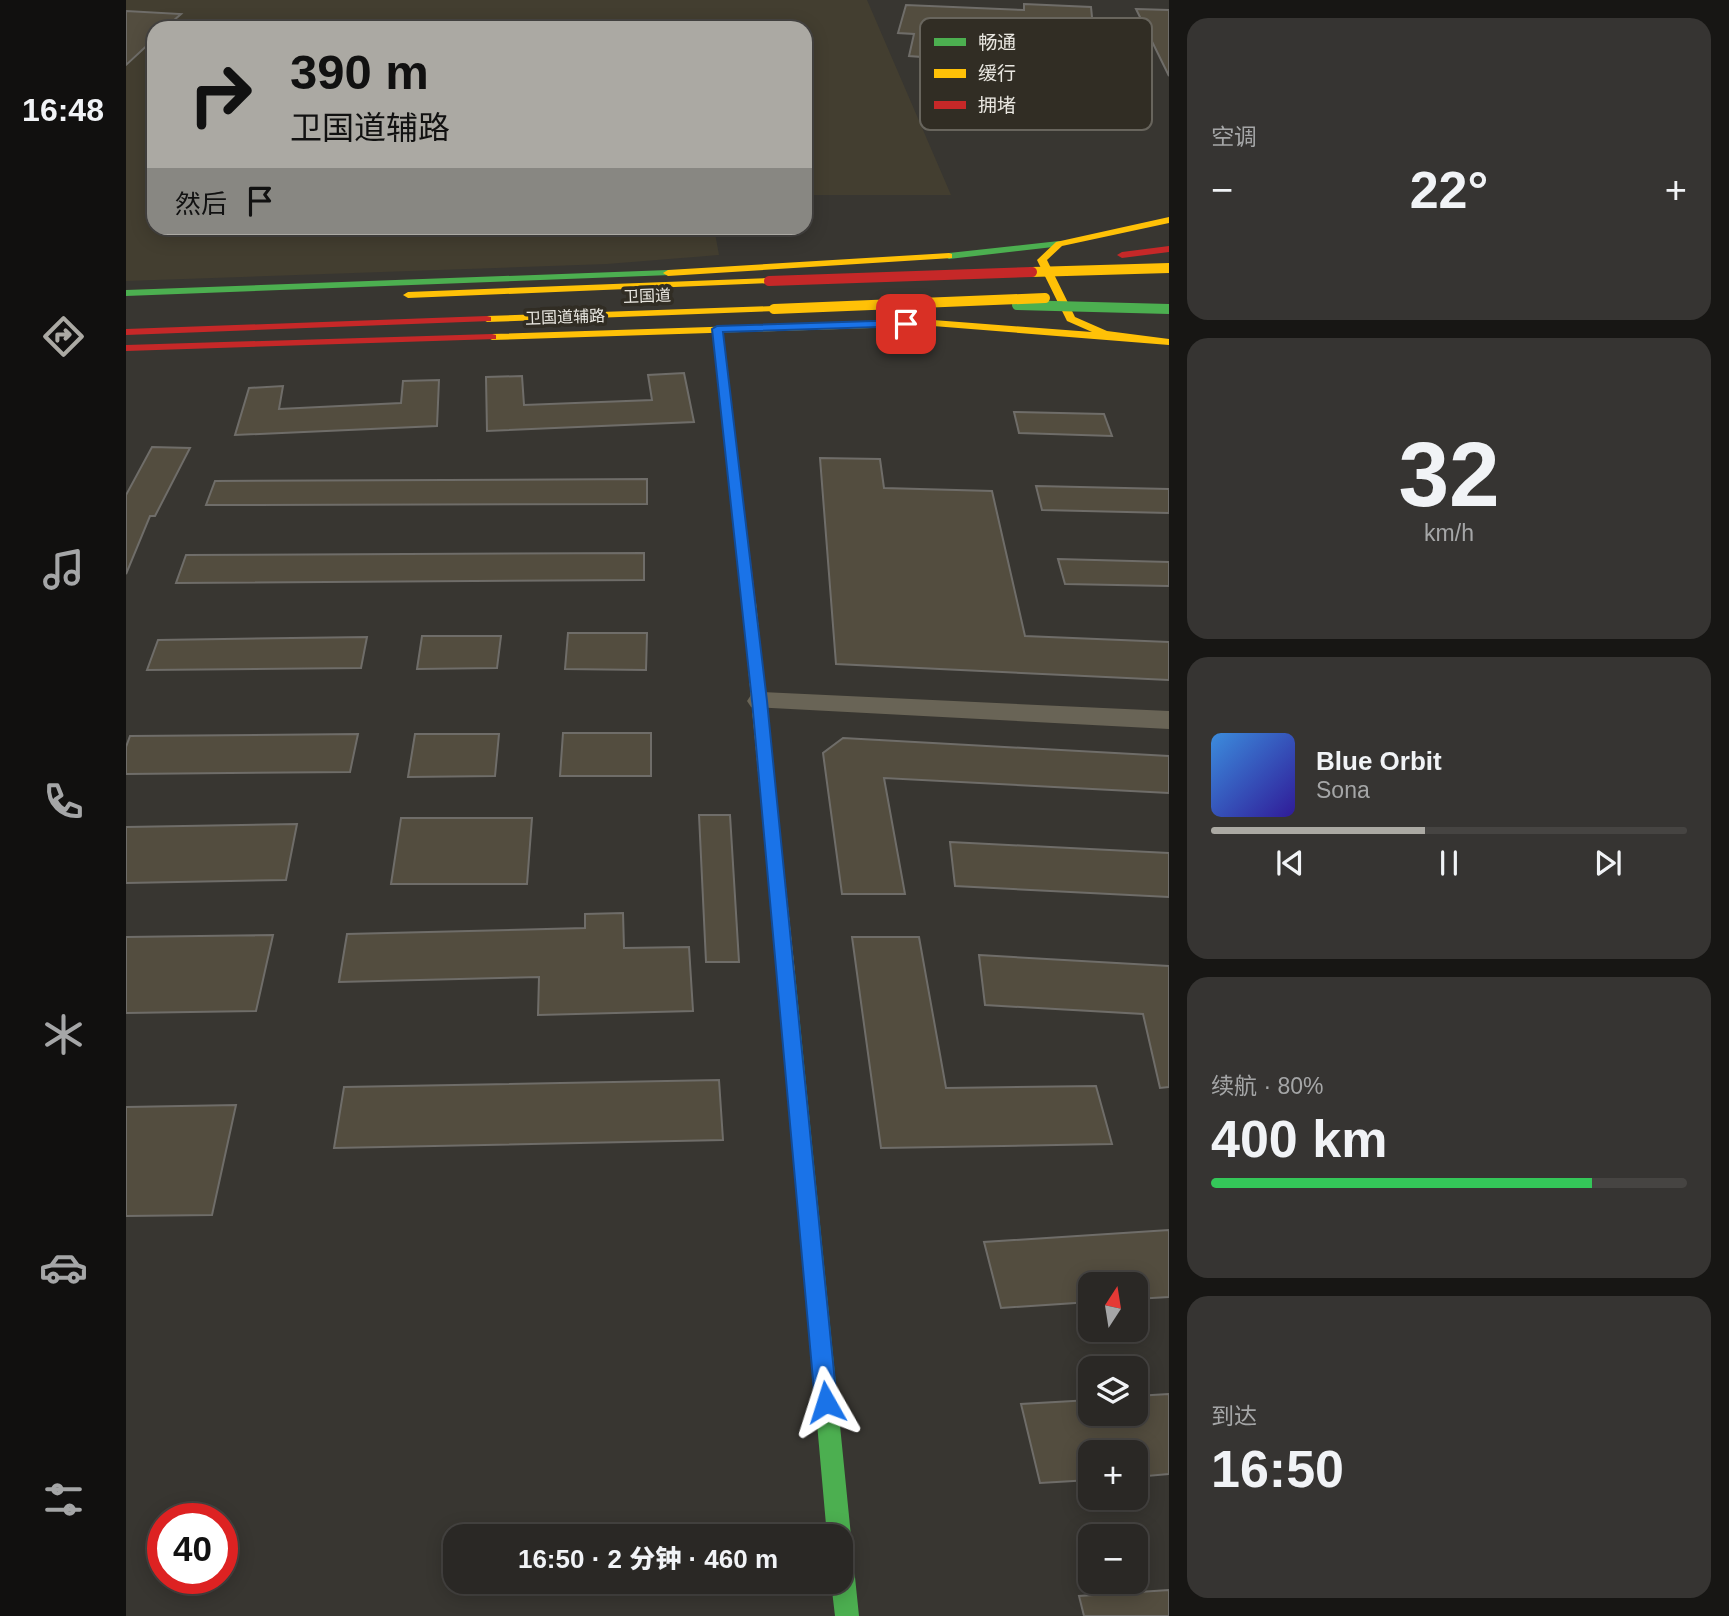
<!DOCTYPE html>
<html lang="zh">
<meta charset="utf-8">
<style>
body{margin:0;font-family:Helvetica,"Noto Sans SC",sans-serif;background:#363432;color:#f1f3f6;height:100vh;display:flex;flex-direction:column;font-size:26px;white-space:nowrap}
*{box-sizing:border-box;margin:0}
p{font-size:23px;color:#a5a6a7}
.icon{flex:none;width:38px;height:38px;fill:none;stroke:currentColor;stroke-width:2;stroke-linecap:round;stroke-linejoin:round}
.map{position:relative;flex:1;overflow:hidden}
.drawer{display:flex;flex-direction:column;gap:18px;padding:18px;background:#171614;width:560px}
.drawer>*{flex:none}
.guide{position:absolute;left:21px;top:21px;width:665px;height:214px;border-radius:21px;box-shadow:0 4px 18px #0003,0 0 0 2px #464442;background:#aba9a3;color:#111;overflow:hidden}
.needle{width:46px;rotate:12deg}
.controls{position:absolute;left:952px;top:1272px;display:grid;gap:14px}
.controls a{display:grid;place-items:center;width:70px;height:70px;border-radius:14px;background:#2a2825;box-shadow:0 4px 18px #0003,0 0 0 2px #464442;font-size:35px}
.speed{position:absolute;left:21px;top:1503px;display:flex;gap:14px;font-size:35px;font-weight:700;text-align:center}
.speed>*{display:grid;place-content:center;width:91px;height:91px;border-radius:50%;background:#2a2825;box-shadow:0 4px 18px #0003,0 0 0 2px #464442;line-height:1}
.speed .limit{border:10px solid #d22;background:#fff;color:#111}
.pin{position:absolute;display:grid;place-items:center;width:60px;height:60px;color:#fff;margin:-30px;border-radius:14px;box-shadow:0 4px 10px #0006}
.me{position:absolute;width:77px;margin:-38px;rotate:354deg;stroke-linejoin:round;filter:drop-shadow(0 0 5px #0008)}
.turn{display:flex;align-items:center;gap:24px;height:147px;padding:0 28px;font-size:32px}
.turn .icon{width:91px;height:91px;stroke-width:2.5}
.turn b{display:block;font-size:49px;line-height:60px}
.then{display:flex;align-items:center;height:66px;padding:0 28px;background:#0003;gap:14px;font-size:26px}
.big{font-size:52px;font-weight:800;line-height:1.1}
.drawer .card{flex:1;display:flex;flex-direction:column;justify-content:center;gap:10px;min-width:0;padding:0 24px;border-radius:21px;background:#363432}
.drawer .dial{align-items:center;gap:0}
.dial b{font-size:91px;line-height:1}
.song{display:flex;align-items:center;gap:21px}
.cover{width:84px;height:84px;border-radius:10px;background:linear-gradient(135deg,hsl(210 70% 55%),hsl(250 70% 35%))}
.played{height:7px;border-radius:4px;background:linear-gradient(90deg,#aba9a3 45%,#464442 45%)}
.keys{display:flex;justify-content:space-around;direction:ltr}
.heat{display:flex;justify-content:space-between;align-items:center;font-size:38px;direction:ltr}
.charge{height:10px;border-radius:5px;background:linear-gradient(90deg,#34c759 80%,#464442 0)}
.trip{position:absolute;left:317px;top:1524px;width:410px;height:70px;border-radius:21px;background:#2a2825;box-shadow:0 4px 18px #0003,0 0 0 2px #464442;font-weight:800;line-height:70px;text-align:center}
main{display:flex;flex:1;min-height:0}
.menu{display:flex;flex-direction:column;width:126px;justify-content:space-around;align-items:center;background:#11100f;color:#a5a6a7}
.menu .icon{width:49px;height:49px}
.menu .active{color:#aba9a3}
.menu b{font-size:32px;color:#f1f3f6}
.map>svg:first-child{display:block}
</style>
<main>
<nav class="menu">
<b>16:48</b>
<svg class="icon active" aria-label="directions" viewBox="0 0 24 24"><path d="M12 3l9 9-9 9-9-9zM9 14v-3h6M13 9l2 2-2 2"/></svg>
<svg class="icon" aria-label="music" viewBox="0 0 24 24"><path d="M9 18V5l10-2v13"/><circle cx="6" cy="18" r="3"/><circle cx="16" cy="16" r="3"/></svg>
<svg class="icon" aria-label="phone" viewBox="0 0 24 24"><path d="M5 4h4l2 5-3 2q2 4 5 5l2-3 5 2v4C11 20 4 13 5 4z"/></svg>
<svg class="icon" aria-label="climate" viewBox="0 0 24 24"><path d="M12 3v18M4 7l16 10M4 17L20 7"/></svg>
<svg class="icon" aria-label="car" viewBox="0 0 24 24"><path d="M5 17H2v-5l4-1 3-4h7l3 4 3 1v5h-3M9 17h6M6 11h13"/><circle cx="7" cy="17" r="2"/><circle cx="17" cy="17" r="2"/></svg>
<svg class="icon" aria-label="filters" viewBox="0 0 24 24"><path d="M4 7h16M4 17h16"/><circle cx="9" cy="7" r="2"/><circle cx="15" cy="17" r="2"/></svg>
</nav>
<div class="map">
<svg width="1043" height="1616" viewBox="0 0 1043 1616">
<rect width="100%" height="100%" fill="#383631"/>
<path fill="#433e30" d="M0 0H741L825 195H679V28H28V228H588L593 255 481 264 0 281Z"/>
<g fill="#534d3f" stroke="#6f6d69" stroke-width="2">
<path d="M898 4 965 7 967 27 973 28 976 55 923 51 949 68 783 56 788 34 772 33 780 5 898 10Z"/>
<path d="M1010 9 1043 10V76Z"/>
<path d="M0 11 55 14 39 28H28V39L0 65Z"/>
<path d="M558 373 568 422 361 431 360 377 396 376 398 405 526 400 522 375Z"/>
<path d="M313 380 311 426 109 435 123 388 157 386 153 409 275 403 277 381Z"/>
<path d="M888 412 978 414 986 436 893 433Z"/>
<path d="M26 447 64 448 29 516H24L0 574V495Z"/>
<path d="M694 458 754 459 758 488 866 491 899 636 1043 642V680L710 664Z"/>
<path d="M521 479V504L80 505 89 481Z"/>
<path d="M910 486 1043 489V513L916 510Z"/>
<path d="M518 553V580L50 583 60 555Z"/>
<path d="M932 559 1043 562V586L939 584Z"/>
<path d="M442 633H521L520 670 439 669Z"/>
<path d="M296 636H375L371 668 291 669Z"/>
<path d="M241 637 235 668 21 670 32 640Z"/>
<path d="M437 733H525V776H434Z"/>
<path d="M232 734 224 772 0 774V747L4 736Z"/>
<path d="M289 734H373L369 776 282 777Z"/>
<path d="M717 738 1043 756V793L758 778 779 894H716L697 753Z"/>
<path d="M573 815H604L613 962H580Z"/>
<path d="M275 818H406L401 884H265Z"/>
<path d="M171 824 160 880 0 883V827Z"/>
<path d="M824 842 1043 853V897L829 886Z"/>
<path d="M497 913 498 948 563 947 567 1011 412 1015 413 977 213 982 221 934 459 928V914Z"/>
<path d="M147 935 130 1011 0 1013V937Z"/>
<path d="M726 937H793L820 1088 970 1086 986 1144 755 1148Z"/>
<path d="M853 955 1043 966V1087L1034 1088 1017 1014 859 1005Z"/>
<path d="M593 1080 597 1140 208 1148 218 1087Z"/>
<path d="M110 1105 86 1215 0 1216V1107Z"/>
<path d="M1043 1230V1297L1010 1299V1284H964V1302L875 1308 858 1242Z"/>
<path d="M1043 1394V1474L1010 1477V1452H964V1480L914 1483 895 1404 964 1400V1414H1010V1396Z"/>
<path d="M1043 1590V1616H958L953 1596Z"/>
</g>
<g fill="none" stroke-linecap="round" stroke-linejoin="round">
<path fill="#696456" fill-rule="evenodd" d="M634 692 1043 711V729L625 707 621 701 625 695Z"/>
<g fill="#4caf50" fill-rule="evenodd">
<path d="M933 241 936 242V246L823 259 818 256 823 253Z"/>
<path d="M542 270 545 271V275L0 296V290Z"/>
<path d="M660 966 666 968 669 973 725 1536 723 1541 726 1548 733 1616H709L705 1582H714V1536H701L651 973 654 968Z"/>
</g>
<g fill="#ffc107" fill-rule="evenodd">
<path d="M1043 217V223L936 246 921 260 949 317 981 331 1043 339V345L807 326 366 340 361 337 366 334 807 320 966 332 941 321 911 260 930 242Z"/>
<path d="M823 253 826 254V258L542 276 537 273 542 270Z"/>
<path d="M643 278 647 279V283L282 298 277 295 282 292Z"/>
<path d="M648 306 653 309 652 311 361 322 356 319 361 316Z"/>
<path d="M623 599 630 603 669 973 666 978 660 980 654 978 651 973 616 603Z"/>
</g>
<g fill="#c62828" fill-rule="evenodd">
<path d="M1043 246V252L996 258 991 255 996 252Z"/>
<path d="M361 316 365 317V321L0 335V329Z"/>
<path d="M591 326 596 329 630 603 623 607 616 603 586 329Z"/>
<path d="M366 334 370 335V339L0 351V345Z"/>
</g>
<path stroke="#4caf50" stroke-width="10" d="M891 305 1043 309"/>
<g stroke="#ffc107" stroke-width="10">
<path d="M906 272 1043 268"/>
<path d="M648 309 919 298"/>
</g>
<path stroke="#c62828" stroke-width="10" d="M643 281 906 272"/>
</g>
<path fill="#1a73e8" stroke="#114b97" stroke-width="2" d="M780 320 785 324 784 326 597 332 641 701 711 1402 708 1410 700 1414 692 1410 689 1402 626 701 586 329 591 326Z"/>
<g text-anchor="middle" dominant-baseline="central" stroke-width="7" stroke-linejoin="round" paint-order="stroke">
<g font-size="16" fill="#e9e7e1" stroke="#312d24">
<text transform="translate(521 296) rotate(-2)">卫国道</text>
<text transform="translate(439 317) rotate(-2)">卫国道辅路</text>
</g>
</g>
<rect x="794" y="18" width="232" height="112" rx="10" fill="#312d24" stroke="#68655d" stroke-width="2"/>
<rect x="808" y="38" width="32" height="8" fill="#4caf50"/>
<rect x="808" y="69" width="32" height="9" fill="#ffc107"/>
<rect x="808" y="101" width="32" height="8" fill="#c62828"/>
<g font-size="19" fill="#e9e7e1">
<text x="852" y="49">畅通</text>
<text x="852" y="80">缓行</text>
<text x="852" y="112">拥堵</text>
</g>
</svg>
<div class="controls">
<a><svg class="needle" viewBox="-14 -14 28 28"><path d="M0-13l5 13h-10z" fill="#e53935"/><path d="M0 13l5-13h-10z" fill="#a5a6a7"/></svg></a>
<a><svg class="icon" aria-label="layers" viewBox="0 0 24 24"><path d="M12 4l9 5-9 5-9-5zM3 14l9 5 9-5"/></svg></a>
<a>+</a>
<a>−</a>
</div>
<div class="speed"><div class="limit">40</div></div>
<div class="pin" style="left:780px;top:324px;background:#d93025"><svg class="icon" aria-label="arrive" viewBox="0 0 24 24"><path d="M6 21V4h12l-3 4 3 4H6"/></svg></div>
<svg class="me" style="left:700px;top:1402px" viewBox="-20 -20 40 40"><path d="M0-17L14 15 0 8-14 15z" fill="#1a73e8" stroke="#fff" stroke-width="4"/></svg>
<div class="trip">16:50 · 2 分钟 · 460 m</div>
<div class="guide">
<div class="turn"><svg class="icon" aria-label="right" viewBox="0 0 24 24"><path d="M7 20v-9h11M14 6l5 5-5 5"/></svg><div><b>390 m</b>卫国道辅路</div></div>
<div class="then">然后<svg class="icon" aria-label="arrive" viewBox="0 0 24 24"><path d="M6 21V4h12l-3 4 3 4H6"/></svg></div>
</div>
</div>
<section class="drawer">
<div class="card"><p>空调</p>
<div class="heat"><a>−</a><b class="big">22°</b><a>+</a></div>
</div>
<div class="card dial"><b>32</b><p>km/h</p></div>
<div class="card">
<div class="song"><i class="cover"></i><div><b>Blue Orbit</b><p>Sona</p></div></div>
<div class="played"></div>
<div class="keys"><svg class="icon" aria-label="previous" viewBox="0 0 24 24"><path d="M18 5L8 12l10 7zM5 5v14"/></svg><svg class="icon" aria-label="pause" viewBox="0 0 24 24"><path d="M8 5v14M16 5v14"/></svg><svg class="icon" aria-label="next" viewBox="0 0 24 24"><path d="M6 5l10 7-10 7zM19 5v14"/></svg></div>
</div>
<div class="card"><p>续航 · 80%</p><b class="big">400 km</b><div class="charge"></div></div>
<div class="card"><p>到达</p><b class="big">16:50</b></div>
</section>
</main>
